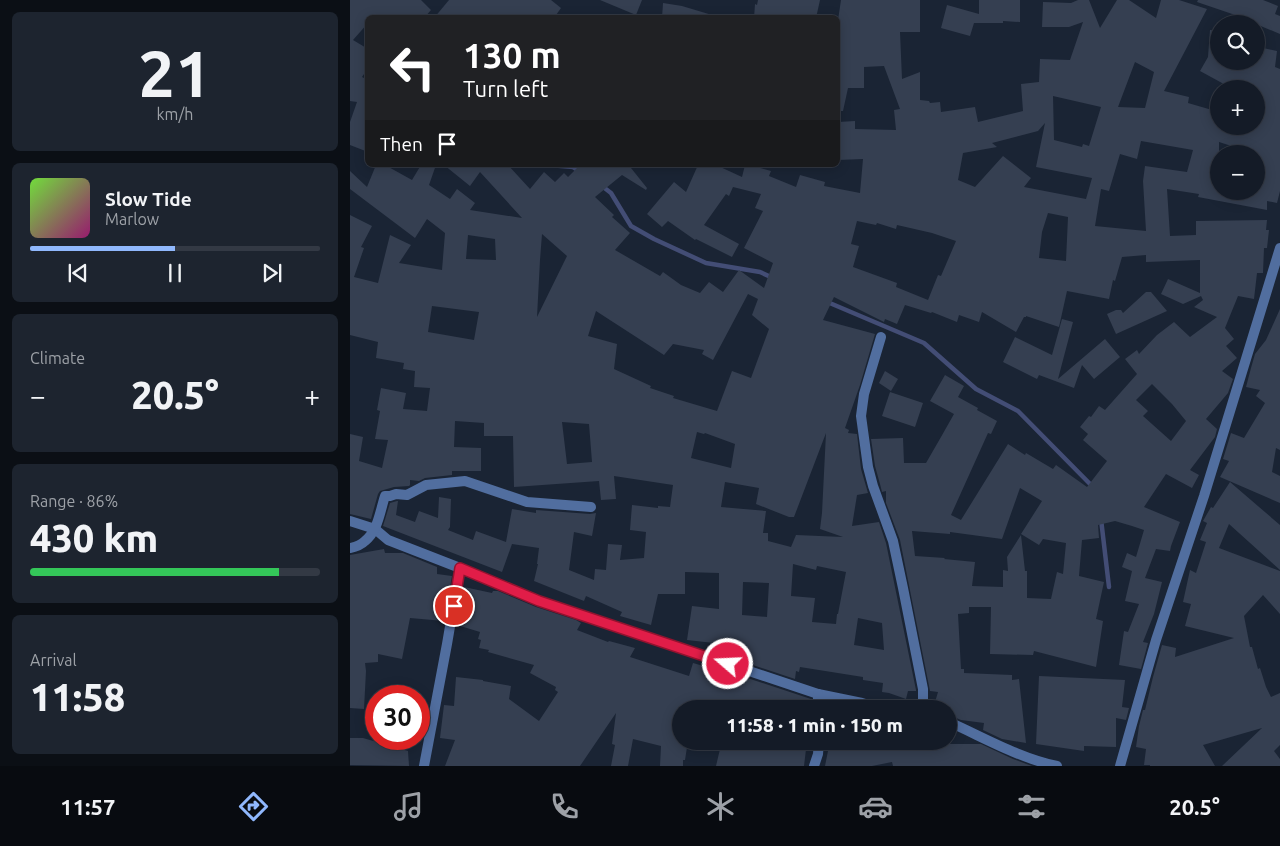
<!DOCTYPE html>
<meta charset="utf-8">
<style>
body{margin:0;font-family:Ubuntu,sans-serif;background:#1d242f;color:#f1f3f6;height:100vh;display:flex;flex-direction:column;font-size:19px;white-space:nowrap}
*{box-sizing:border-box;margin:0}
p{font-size:16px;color:#9da1a7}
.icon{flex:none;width:28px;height:28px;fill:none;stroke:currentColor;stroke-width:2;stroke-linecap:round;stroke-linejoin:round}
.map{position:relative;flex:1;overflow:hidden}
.drawer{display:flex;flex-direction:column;gap:12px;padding:12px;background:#0b0f15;width:350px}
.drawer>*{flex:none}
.hud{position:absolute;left:15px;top:15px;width:475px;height:152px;border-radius:8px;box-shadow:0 2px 12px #0003,0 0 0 1px #333944;background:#202124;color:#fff;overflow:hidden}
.tools{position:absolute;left:860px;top:15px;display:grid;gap:10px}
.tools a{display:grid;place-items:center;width:55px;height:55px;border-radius:50%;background:#141b27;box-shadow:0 2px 12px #0003,0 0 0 1px #333944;font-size:25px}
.speed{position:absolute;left:15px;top:685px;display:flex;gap:10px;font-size:25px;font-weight:700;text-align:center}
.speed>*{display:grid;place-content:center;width:65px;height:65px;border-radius:50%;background:#141b27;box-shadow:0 2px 12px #0003,0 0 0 1px #333944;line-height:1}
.speed .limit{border:8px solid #d22;background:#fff;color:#111}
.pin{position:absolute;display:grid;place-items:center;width:42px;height:42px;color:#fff;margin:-21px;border:2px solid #fff;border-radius:50%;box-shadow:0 1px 5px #0007}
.me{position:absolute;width:55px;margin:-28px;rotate:289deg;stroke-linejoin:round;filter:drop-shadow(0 0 4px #0008)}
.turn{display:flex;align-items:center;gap:18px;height:105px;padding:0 15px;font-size:22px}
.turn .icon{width:65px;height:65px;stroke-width:2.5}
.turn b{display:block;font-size:35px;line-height:42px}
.then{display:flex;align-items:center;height:48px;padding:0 15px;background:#0003;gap:10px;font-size:19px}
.big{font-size:38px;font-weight:800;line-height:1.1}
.drawer .card{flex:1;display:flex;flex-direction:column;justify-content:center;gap:8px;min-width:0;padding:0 18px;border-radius:8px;background:#1d242f}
.drawer .dial{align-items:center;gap:0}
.dial b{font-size:65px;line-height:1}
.song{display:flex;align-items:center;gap:15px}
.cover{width:60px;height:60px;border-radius:8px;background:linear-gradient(135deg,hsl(100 70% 55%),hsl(320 70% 35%))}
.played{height:5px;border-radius:2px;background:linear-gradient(90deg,#90b8fd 50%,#333944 50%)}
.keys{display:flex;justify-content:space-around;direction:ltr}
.heat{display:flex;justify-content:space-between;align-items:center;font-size:28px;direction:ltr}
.charge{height:8px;border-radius:4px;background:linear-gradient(90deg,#34c759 86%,#333944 0)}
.trip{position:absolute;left:322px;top:700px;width:285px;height:50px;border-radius:25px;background:#141b27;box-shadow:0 2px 12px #0003,0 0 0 1px #333944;font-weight:800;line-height:50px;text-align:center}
.tab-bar{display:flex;height:80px;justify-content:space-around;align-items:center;background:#080b10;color:#9da1a7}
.tab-bar .icon{width:35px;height:35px}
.tab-bar .current{color:#90b8fd}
.tab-bar b{font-size:22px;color:#f1f3f6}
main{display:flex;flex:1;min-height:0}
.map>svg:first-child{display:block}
</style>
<main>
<section class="drawer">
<div class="card dial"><b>21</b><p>km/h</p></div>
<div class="card">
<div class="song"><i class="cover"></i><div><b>Slow Tide</b><p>Marlow</p></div></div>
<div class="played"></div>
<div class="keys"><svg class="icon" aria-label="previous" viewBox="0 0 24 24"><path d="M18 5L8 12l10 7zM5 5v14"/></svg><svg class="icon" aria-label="pause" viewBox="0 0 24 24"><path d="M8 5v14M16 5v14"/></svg><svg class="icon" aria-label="next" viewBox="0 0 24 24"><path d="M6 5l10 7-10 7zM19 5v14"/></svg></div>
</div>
<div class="card"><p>Climate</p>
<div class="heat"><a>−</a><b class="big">20.5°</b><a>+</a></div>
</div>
<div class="card"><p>Range · 86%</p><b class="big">430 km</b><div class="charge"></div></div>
<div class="card"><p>Arrival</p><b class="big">11:58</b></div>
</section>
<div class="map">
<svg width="930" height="766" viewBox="0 0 930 766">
<rect width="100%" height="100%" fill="#1a2434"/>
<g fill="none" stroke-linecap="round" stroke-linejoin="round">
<g stroke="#434d75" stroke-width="4.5">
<path d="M199 165 223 167 231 172"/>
<path d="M252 186 261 193 281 226 304 239 356 263 410 272 423 278"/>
<path d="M475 301 574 343 626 389 668 411 744 488"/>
<path d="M751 519 759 587"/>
</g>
</g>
<g fill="#353f51" fill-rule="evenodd">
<path d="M0 0H71L81 10 74 18H18V23L3 40 18 49V68L12 77 16 79 18 78V152L0 145V122L7 102 0 101Z"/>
<path d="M99 0H201L211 8 204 18H84Z"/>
<path d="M250 0H292L286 15Z"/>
<path d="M408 0H470L466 18H404L405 4 407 5Z"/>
<path d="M491 0H570V32H550L552 79 570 72V100L579 101 580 103 590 102 591 112 625 107 628 122 673 111 671 84 689 82 690 59 720 60 733 22 719 27H692L693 2 721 3 728 0H739L750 28 767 0H779L806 18 811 0H829L857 9 814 91 839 97 838 103 869 112V126H906V89H883L850 71 858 57 860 30 869 31V61H907L909 47 927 51 925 67 930 69V191L927 203 917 201V210L848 197 849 194 817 189 820 236 846 235V221L917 220 916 230H919L917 248H914L913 273H907L904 299 888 296 875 328 884 339 876 346 887 358 872 371 883 379 878 393 856 419 867 429 865 437 840 470 849 475 842 488 816 474 794 507 830 522 821 546 820 551 806 549 795 578 812 582 804 614 793 642 798 643 791 669 769 665 774 631 778 632 789 604 775 601 782 571 772 567 777 553 786 557 794 530 782 526 765 521 748 525 749 538 732 540 729 576 754 582 746 619 753 621 746 667 684 651 683 655 640 654 641 607H619V613L608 614 611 669H614V673L662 675V680L669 679 676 743 652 739 633 730 634 723 611 720 599 715V709H583L588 692 580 691 550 540 536 503V491L532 492 530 484 525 466 521 439 553 438 554 463H576L591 437H593H591L604 414 580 401 595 375 614 386 608 397 628 408 627 410 647 421 641 434 638 433 601 515 611 520 658 444 675 455 676 453 703 469 706 465 737 487 757 461 733 440 738 434 730 427 739 416 741 417 749 406 755 410 787 374 775 359 787 350 789 354 807 335 824 322 840 337 867 317 844 307 853 300 851 296 833 304 811 294 818 279 850 293V260L796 262V255L772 257 765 281 763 280 759 299 717 291 709 327 676 316V317H674L666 332 632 312 629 322 609 315 607 322 582 312 581 313 555 305 547 324 535 319 534 322 484 297 473 320 525 334 510 385 495 428 499 430 498 433 507 434 511 469 518 493 507 495 502 526 529 522 536 543 566 690V691H558L556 699 539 693 532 692 533 683 513 680V677L450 667 449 672 446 671 445 679 382 658 385 649 363 647 364 643 337 640 342 606 369 609V573L335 572V594H308L301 625 270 616 272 612 236 596 234 601 184 581 188 564H187L189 548 162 544 152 572 33 526 40 503 47 501H48L46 515 65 522 69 511 88 518 89 497 101 499 100 527 98 530 123 540 126 531 156 542 162 509 186 513V510L240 514 246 513 242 536 224 532 219 570 244 580 245 569 256 570 258 544 272 545 270 560 294 558 296 532 280 530 282 505 308 508V506L320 507 323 485 264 476 266 499 251 500 249 481 164 487 163 436H134V423L105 421 104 447 131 448V471H102V475L75 478 69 481 60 480V485L59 486 44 487 30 491 28 494 21 519 0 514V434L13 437 9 461 32 468 38 440 25 439 30 411 27 410 31 388 56 393 53 409 77 411 80 388 64 387 65 371 53 369 54 363 26 358 28 342 0 335V215L22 226 11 247 14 248 4 277 28 283 40 235 61 245 49 263 92 270 95 233 77 219 65 238 0 189V171L17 187 26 165H35L62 180 71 165H86L79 185 100 199 107 189 125 203 120 210 172 218 130 172 120 186 94 165H158L180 189 194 172 205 182 214 173 218 177 230 165H285L281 168 297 188 296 190 272 175 245 197 264 215 262 217 280 233 265 250 310 276 313 272 331 285 350 293 359 282 373 292 389 270 414 288 423 263 394 248 413 211 405 208 411 194 383 187 379 196 376 194 354 225 389 244 382 257 346 239 345 240 318 221 312 227 297 214 324 182 336 192 348 165H366L392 177 395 165H399L421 171 419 176 446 187 450 175 475 182 474 186 510 193 513 159 488 160V122L505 121V129L546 130 544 110 550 109 534 66 514 67V88H498L493 111H488V20ZM785 62 804 72 795 108 768 107ZM703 96 751 107 739 146 733 144 732 147 704 140ZM695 123 686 167 742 178 736 199 674 187 681 178 653 156 625 187 608 180 613 153 647 147 642 143 688 131ZM791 141 843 150 837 172 795 166 793 181 796 231 745 226 751 189 759 191 770 154 787 159ZM869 142 906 154V191H869ZM698 213 718 217 716 261 689 258 692 232ZM507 221 526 225 527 223 546 229 547 225 582 233 606 241 591 276 588 275 578 300 546 287 547 283 503 267 509 246 501 244ZM192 234 217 256 187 317 190 260ZM118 235 145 239 146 260 116 259ZM398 294 408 299 402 315 419 329 401 378 382 371 367 411 323 398 324 396 300 388 301 386 264 369 267 344 238 336 246 311 314 355 323 344 354 350 352 354 363 360ZM82 306 129 312 124 340 78 332ZM802 384 822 404 836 421 821 441 793 416 798 411 786 400ZM212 422 239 424 242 462 217 464ZM347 432 354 434 355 433 385 444 381 468 341 458ZM476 433 472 513 470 529 493 537 446 535 441 547 418 541V533H413L416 511 371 507 375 482 409 488 406 504 439 517H444ZM670 488 692 501 671 534 689 545 693 539 716 543 713 574 707 572 701 599 677 598V571H675L671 535 657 557 658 571 653 570V587L622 586 625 562 594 559 595 558 565 556 562 531 600 534V532L652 539ZM443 564 466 570 467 566 496 572 488 614H487L486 624 462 622 465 598 441 596ZM393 582 419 583 417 617 392 615ZM508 618 532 623 534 650 504 645Z"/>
<path d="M629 0H670V22L653 21V23H624L620 36 591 28 597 5 629 14Z"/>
<path d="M848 0H913L928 6 925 14 930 16V34L894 19V18L847 2Z"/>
<path d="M313 3 332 6 362 15 361 18H312Z"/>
<path d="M796 292H801L817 311 766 334 757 314 766 310H771L773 313Z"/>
<path d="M930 309V450L926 448 922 472 930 476V503L870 477 879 461 873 459 881 433 894 438 915 403 906 396 910 390 896 387 901 368 905 354 916 340Z"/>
<path d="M712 319 723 322 708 379 755 339 770 357 744 379 732 365 724 388 689 375 687 379 653 362 665 337 702 355Z"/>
<path d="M535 371 548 379 541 391 529 383Z"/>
<path d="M540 392 573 403 565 427 532 416Z"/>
<path d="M880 482 930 525V570L879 524 869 548 930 571V614L913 595 894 616 900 647H902L908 669 910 668 916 687 921 697 930 693V745L924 751 930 759V766H872L912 728 853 745 865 766H800V765H794L796 749 786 747 789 726 793 710H795L803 677 812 645 826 648 825 657 884 638 835 626 841 604 833 602 840 570 846 573 856 542 850 540 857 523 853 521 861 507 863 508Z"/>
<path d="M34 549 35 553H53L87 567V574L102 576 94 621 60 618 52 659 28 654V662L15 663 16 671 14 709 0 708V555Z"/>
<path d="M114 587 142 593 143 591H148L186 607 226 620 231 623 227 630 258 642 259 641 285 648 280 657 339 676 343 663 357 667 354 676 376 682 379 672 461 699 460 709H331V741H338L335 760H333V766H310L311 746 283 739 278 766H261L265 745 262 744 266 713 230 766H95L105 740 90 738 94 705 104 706 106 677 133 680V681L161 686 159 699 189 721 208 692 205 690 206 687 180 673 184 665 138 652 139 650 129 648 131 640 128 639 130 632 107 625Z"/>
<path d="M689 676 775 680 772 707 779 708 776 720 766 718V747L734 746V751L686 744Z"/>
<path d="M0 738H13L58 751 59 766 0 765Z"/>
<path d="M373 741H457L454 766H366L370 749H371Z"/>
<path d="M480 741H599L600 744H631L663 759 682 766H543L542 762 522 766H475Z"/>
</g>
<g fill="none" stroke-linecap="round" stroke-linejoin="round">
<g stroke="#516e9f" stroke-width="10">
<path d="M531 337 514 394 511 416 518 467 523 486 543 541 553 588 573 689V709"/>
<path d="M0 521 25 529 38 540 110 568 189 601 468 694 512 703 532 709"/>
<path d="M0 548C5 547 11 545 15 541 28 531 30 511 35 496H40L46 494 57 495 76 485 115 481 177 502 241 507"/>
<path d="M468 694V709"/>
<path d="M599 722C635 738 669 758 707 766"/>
<path d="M74 766 97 644 110 568"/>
<path d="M464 766 468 754 469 741"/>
<path d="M770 766 806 640 854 496 930 248"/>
</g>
</g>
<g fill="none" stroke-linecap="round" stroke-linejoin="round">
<defs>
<path id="route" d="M104 606 110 568 189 601 378 664"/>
</defs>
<use href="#route" stroke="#92132f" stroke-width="12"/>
<use href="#route" stroke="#e11d48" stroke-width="9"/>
</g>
</svg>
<div class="tools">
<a><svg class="icon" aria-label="search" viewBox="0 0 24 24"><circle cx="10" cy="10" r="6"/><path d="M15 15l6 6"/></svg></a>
<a>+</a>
<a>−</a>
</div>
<div class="speed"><div class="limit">30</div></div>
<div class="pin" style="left:104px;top:606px;background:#d93025"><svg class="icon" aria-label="arrive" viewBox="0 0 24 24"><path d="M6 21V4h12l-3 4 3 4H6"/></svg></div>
<svg class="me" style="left:378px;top:664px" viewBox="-20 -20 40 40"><circle r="17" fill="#e11d48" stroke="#fff" stroke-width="3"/><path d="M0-11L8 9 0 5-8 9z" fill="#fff"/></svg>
<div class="trip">11:58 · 1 min · 150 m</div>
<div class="hud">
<div class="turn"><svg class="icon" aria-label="left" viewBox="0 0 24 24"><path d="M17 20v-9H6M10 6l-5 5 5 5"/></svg><div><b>130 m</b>Turn left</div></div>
<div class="then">Then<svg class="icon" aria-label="arrive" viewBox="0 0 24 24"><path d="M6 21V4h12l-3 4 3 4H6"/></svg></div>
</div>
</div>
</main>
<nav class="tab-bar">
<b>11:57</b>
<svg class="icon current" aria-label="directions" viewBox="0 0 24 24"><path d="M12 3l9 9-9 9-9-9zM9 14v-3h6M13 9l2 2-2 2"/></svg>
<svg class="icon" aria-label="music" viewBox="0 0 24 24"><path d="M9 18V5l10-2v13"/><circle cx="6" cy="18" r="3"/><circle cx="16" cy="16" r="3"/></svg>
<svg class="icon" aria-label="phone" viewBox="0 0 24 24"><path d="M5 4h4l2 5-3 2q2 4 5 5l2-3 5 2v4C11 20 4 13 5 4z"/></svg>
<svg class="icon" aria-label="climate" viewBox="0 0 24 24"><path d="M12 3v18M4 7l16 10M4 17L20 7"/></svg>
<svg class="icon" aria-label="car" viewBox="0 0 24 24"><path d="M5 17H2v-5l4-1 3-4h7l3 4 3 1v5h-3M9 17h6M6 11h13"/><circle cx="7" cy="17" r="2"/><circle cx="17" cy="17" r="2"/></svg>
<svg class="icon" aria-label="filters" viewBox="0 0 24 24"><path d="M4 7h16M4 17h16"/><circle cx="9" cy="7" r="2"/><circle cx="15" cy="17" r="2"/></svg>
<b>20.5°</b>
</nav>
